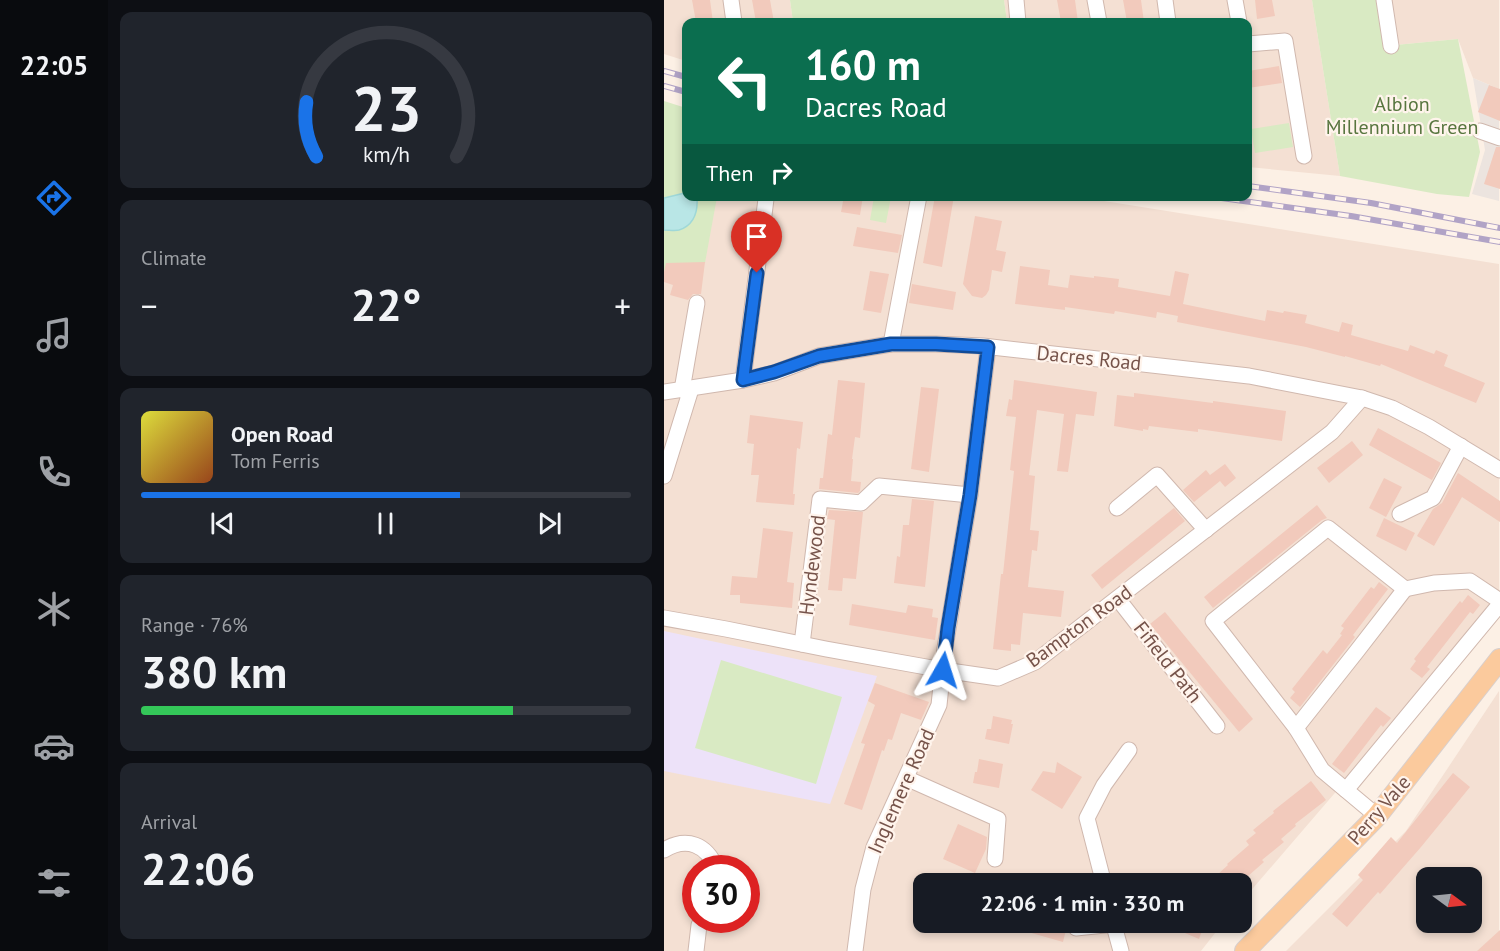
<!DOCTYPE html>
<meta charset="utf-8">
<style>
body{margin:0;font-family:"PT Sans",sans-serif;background:#20242c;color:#f1f3f6;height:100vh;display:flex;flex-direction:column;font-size:22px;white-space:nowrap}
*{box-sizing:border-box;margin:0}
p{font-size:20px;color:#9ea1a6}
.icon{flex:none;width:33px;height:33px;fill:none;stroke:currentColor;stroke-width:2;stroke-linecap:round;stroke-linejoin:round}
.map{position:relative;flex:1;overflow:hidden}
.sheet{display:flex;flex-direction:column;gap:12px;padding:12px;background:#0d0f14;width:556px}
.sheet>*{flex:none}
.hud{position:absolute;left:18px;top:18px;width:570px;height:183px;border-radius:12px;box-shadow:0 3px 9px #0003;background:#0b6e4f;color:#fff;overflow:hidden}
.needle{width:39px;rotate:105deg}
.controls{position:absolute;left:752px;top:867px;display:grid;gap:12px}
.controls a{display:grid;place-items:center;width:66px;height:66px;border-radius:12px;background:#171b24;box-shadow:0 3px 9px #0003;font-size:30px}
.speed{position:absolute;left:18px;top:855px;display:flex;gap:12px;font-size:30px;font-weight:700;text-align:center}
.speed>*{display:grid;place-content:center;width:78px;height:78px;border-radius:50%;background:#171b24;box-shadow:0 3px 9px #0003;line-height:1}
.speed .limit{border:9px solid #d22;background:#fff;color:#111}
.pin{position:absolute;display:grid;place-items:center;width:51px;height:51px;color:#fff;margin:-62px -26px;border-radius:50% 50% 50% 0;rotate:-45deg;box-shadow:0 0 6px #0007}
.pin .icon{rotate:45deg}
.me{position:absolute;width:66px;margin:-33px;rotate:6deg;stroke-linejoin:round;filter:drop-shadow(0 0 4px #0008)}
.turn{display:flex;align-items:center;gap:21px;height:126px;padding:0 24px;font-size:27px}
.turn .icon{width:78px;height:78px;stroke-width:2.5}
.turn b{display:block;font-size:42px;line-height:51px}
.then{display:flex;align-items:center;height:57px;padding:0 24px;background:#0003;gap:12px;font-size:22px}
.big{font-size:45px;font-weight:700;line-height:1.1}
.sheet .widget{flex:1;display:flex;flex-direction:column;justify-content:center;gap:9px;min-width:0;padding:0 21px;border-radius:12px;background:#20242c}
.sheet .dial{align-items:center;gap:0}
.dial svg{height:156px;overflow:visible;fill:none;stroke:#363941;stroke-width:7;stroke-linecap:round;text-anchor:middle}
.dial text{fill:#f1f3f6;stroke:none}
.song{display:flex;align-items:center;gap:18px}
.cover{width:72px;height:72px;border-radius:9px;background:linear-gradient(135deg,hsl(60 70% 55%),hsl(20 70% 35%))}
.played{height:6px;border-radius:3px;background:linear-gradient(90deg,#1a73e8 65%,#363941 65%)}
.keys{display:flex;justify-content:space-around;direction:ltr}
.heat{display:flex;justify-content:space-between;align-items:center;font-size:33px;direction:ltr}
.charge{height:9px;border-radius:4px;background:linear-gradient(90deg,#34c759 76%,#363941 0)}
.trip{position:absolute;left:249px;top:873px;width:339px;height:60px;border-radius:12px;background:#171b24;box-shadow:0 3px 9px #0003;font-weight:700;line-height:60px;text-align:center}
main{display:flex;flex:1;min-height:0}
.menu{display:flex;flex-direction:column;width:108px;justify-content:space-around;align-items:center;background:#090b0e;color:#9ea1a6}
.menu .icon{width:42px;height:42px}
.menu .selected{color:#1a73e8}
.menu b{font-size:27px;color:#f1f3f6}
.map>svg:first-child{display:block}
</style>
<main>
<nav class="menu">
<b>22:05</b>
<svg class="icon selected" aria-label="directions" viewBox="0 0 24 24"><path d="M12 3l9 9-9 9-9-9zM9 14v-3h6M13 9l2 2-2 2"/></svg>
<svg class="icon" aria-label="music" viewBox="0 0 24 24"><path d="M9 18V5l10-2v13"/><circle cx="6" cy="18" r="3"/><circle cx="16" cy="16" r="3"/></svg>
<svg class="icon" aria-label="phone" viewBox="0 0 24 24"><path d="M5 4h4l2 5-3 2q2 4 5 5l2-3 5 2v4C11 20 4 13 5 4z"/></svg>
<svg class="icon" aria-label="climate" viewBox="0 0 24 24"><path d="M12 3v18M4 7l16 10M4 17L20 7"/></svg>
<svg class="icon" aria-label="car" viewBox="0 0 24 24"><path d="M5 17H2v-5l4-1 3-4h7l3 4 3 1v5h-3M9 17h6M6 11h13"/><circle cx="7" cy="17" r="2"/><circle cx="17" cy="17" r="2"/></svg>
<svg class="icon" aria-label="filters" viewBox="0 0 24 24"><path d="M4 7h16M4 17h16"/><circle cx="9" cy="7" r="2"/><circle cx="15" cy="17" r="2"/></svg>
</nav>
<section class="sheet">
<div class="widget dial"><svg viewBox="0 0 100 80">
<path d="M14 69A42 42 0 1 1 86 69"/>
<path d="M14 69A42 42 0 0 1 9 41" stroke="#1a73e8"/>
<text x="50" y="56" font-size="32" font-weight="700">23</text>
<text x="50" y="72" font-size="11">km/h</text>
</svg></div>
<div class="widget"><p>Climate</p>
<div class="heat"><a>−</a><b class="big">22°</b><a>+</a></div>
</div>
<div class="widget">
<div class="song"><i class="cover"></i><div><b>Open Road</b><p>Tom Ferris</p></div></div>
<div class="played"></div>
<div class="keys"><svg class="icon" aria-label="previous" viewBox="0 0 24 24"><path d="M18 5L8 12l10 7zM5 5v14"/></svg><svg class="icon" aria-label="pause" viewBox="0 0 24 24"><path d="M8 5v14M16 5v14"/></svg><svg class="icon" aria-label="next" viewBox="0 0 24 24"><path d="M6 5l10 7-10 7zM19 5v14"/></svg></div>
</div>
<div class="widget"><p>Range · 76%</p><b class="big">380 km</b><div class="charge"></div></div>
<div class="widget"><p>Arrival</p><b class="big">22:06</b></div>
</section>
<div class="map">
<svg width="836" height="951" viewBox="0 0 836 951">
<rect width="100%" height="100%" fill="#fcf0e5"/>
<g fill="#f4e0d3" fill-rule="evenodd">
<path d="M0 0H126L129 22H22V61L0 54Z"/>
<path d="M340 0H648L676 176 584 167V22H343Z"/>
<path d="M714 0H835V89L809 78 794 39 721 46Z"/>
<path d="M0 121 22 196 415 197 835 264V602L578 901V884H260V922L559 923 537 951H0ZM32 868H82V920H32Z"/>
<path d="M835 691V951H622L742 831ZM762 878H807V922H762Z"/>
</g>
<path fill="#ece4df" d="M809 78 835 89V201L808 194 821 150Z"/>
<path fill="#ede2f9" d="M0 631 213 676 166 804 0 771Z"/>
<g fill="#d9eac3">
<path d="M126 0H340L343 21 334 22H129Z"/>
<path d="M648 0H714L721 46 794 39 816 152 805 197 773 194 676 176Z"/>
<path d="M0 101 22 108V196L53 197 41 263H3L0 272Z"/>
<path d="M625 123 629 147 591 153 587 129Z"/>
<path d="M210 197H227L222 223 206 220Z"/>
<path d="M57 660 178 697 152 784 31 748Z"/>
</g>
<path fill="#b9e6e6" stroke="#9fd8d8" stroke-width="1.5" d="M21 193 22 196 33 197C34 211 30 225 15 230 11 231 5 230 0 230V198Z"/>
<g fill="#f2cabc">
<path d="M28 0H46L49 22H32Z"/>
<path d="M88 0H106L110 22H92Z"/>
<path d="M393 0H411L414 22H397Z"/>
<path d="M459 0H477L480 22H463Z"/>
<path d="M591 0H608L611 16 593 19Z"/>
<path d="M615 66 618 83 584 88V71Z"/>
<path d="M825 85 836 89V121L814 112Z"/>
<path d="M832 147H836V189L820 184Z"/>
<path d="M180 196H199L196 215 177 212Z"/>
<path d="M271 196H290L278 267 259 263Z"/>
<path d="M311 216 338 221 332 250 342 252 338 272 328 270 325 290 322 295 318 298 308 296 299 284Z"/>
<path d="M193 227 238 235 234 253 189 246Z"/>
<path d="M41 262 37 294H29L24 300 6 295 9 285 0 282V272L2 263Z"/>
<path d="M356 266 386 270 384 285 404 288 406 275 430 278V276L455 279 454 287 506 296 511 271 525 274 519 304 601 321 603 310 619 313 620 311 643 315 641 323 675 332 678 322 689 325 687 335 744 351 746 345 770 354 772 350 784 355 780 366 821 383 812 403 717 364 716 366 681 356V357L642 347 513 322 514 316 493 312 492 318 451 311 450 314 401 307V310L351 304Z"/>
<path d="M206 271 225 274 217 313 199 310Z"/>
<path d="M248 284 292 292 289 310 245 303Z"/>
<path d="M174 380 201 383 196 438 191 437 188 459H189L187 481 197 482 196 491 194 493 155 489 156 478H159L164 434 168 435Z"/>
<path d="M350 380 433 392 430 416 412 414 404 472 393 471 400 414 373 410 365 475 371 476 366 530 375 531 373 551 368 550 364 587 400 591 397 617 359 613 356 645 347 644V651L329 649 337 574H339L350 471 346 470 352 417 342 416 345 399 348 400Z"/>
<path d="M257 387 275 389 265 472 247 469Z"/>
<path d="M470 393 549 403V401L622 411 618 441 534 429V432L485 426 484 430 479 429V431L450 426 453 395 470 397Z"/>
<path d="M86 415 139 422 136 449 133 448 129 494H131L130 505 92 502 95 475H87L90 444 83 443Z"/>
<path d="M714 428 777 463 768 480 705 445Z"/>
<path d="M688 441 699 455 665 483 653 468Z"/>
<path d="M561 464 572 478 561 487 556 481 530 502 519 490 542 470 546 475Z"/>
<path d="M794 473 836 501V522L798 497 770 546 753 536 769 509 778 503Z"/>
<path d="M720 478 738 487 722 517 705 508Z"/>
<path d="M248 499 270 501 261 587 230 583 233 556 236 557 239 525H245Z"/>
<path d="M653 505 663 518 658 520 549 608 540 597Z"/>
<path d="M510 508 521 521 438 589 427 575Z"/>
<path d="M165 510 199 512 192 579 179 578 178 591 164 590 171 520 163 519Z"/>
<path d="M720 518 751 533 742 551 712 536Z"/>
<path d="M99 528 129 532 123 582 130 583 128 608 76 603V595H66L68 576 93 578Z"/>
<path d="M715 582 724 589 689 635 691 637 636 707 626 698 631 692 628 689 659 650 663 654 678 635 676 634 680 628 677 626 707 587 710 589Z"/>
<path d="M804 595 816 605 809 614 806 612 763 667 766 669 758 678 746 669 752 661 750 659 796 601 798 603Z"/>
<path d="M188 604 242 613 244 605 269 609 268 617 274 618 271 640 185 625Z"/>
<path d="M501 612 589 719 575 732 486 624Z"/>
<path d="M211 683 265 702 257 720 237 713 228 740 224 739 220 751 218 750 198 810 180 804 201 744 197 743 211 705 204 701Z"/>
<path d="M712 707 727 718 719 727 717 725 680 773 668 764Z"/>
<path d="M329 716 348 720 347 724H349L345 744 321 739 323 729H327Z"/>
<path d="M315 759 339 764 335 788 309 783 311 772H313Z"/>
<path d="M393 762 418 777 398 809 367 790 379 771 391 773Z"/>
<path d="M789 773 806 787 757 847 716 894 714 892 683 927 668 914 699 880 694 875 727 837 733 843Z"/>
<path d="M647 781 662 800 631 824 632 826 617 839 620 842 598 860 600 862 575 884H543L564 865 563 864 585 845 582 841 592 833 589 830 610 813 609 811Z"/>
<path d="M294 824 323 837 322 849 311 873 279 859Z"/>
<path d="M367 922H404L399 942 364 932Z"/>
<path d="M495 922H541L535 939Z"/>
<path d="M836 930V951H813Z"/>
</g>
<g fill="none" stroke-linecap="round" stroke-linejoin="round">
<defs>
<g id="minor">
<path d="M67 0 70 22"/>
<path d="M352 0 354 22"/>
<path d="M431 0 435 22"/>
<path d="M501 0 504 22"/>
<path d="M571 0 575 22"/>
<path d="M720 0 727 46"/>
<path d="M584 44 621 41 640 156"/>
<path d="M816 131 836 138"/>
<path d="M227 344 255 196"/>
<path d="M79 380 102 199"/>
<path d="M18 390 33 303"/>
<path d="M0 392 79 380 110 373 155 356 227 344H272L319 346 585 376 698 398 728 408 765 427 836 470"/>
<path d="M0 476 27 389"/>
<path d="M453 508 493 475 542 530"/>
<path d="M736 514 769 498 797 446"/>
<path d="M454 599 553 726"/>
<path d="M0 618 62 629 162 649 279 670 334 678 371 662 668 432 698 398"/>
<path d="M138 644 156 499 197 503 215 486 306 495"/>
<path d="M632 728 693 651 741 589"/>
<path d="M242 778 334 819 331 859"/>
<path d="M682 790 836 604"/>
<path d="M713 816 658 770 632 728 549 621 664 528 741 589 770 583 806 581 836 601"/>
<path d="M0 850C23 836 43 845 52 868"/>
<path d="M440 884 423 818 440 785 465 750"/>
<path d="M449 922 457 951"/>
<path d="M412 928 450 924"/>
<path d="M32 951 35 925 38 920"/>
<path d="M191 951 199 889 210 847 275 705 281 648 306 495 324 347"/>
</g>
<path id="major" d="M581 951 713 816 836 659"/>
</defs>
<use href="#minor" stroke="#d0b8ae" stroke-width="17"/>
<use href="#major" stroke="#d9cfcc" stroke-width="22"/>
<use href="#minor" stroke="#fff" stroke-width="15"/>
<use href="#major" stroke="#fbca9d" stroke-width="20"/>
<defs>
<g id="rail">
<path d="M0 71 22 77"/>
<path d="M0 86 22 92"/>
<path d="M584 186 707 203 836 228"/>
<path d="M543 196 687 216 836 242"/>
</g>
</defs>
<use href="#rail" stroke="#b1a3c6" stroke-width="6"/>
<use href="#rail" stroke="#fff4ec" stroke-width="4" stroke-dasharray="11" stroke-linecap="butt"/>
</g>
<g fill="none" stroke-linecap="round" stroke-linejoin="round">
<defs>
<path id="route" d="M93 273 79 380 110 372 155 356 227 344H272L324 347 306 495 284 628 279 670"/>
</defs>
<use href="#route" stroke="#114b97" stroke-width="15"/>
<use href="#route" stroke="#1a73e8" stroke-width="10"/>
</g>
<g text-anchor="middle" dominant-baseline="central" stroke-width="4.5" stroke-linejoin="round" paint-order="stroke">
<g font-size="20" fill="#58763f" stroke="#fff4ec">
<text x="738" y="104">Albion<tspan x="738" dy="23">Millennium Green</tspan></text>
</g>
<g font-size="20" fill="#76534a" stroke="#fff4ec">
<text transform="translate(425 358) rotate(6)">Dacres Road</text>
<text transform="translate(148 565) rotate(-83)">Hyndewood</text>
<text transform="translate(415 626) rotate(-36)">Bampton Road</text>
<text transform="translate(504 662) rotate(52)">Fifield Path</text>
<text transform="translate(237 791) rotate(-66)">Inglemere Road</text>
<text transform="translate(715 810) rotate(-49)">Perry Vale</text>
</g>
</g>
</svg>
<div class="controls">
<a><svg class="needle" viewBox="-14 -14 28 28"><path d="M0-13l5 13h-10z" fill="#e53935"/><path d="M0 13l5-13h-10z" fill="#9ea1a6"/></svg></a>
</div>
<div class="speed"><div class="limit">30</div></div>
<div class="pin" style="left:93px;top:273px;background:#d93025"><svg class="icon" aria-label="arrive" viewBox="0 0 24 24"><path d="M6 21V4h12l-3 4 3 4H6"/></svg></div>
<svg class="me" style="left:279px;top:670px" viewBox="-20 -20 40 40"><path d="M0-17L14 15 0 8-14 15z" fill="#1a73e8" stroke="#fff" stroke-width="4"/></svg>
<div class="trip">22:06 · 1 min · 330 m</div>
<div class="hud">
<div class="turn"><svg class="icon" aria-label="left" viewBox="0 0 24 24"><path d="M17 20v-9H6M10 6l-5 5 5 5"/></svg><div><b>160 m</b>Dacres Road</div></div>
<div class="then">Then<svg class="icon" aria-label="right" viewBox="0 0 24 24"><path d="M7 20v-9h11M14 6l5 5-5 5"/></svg></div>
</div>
</div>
</main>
